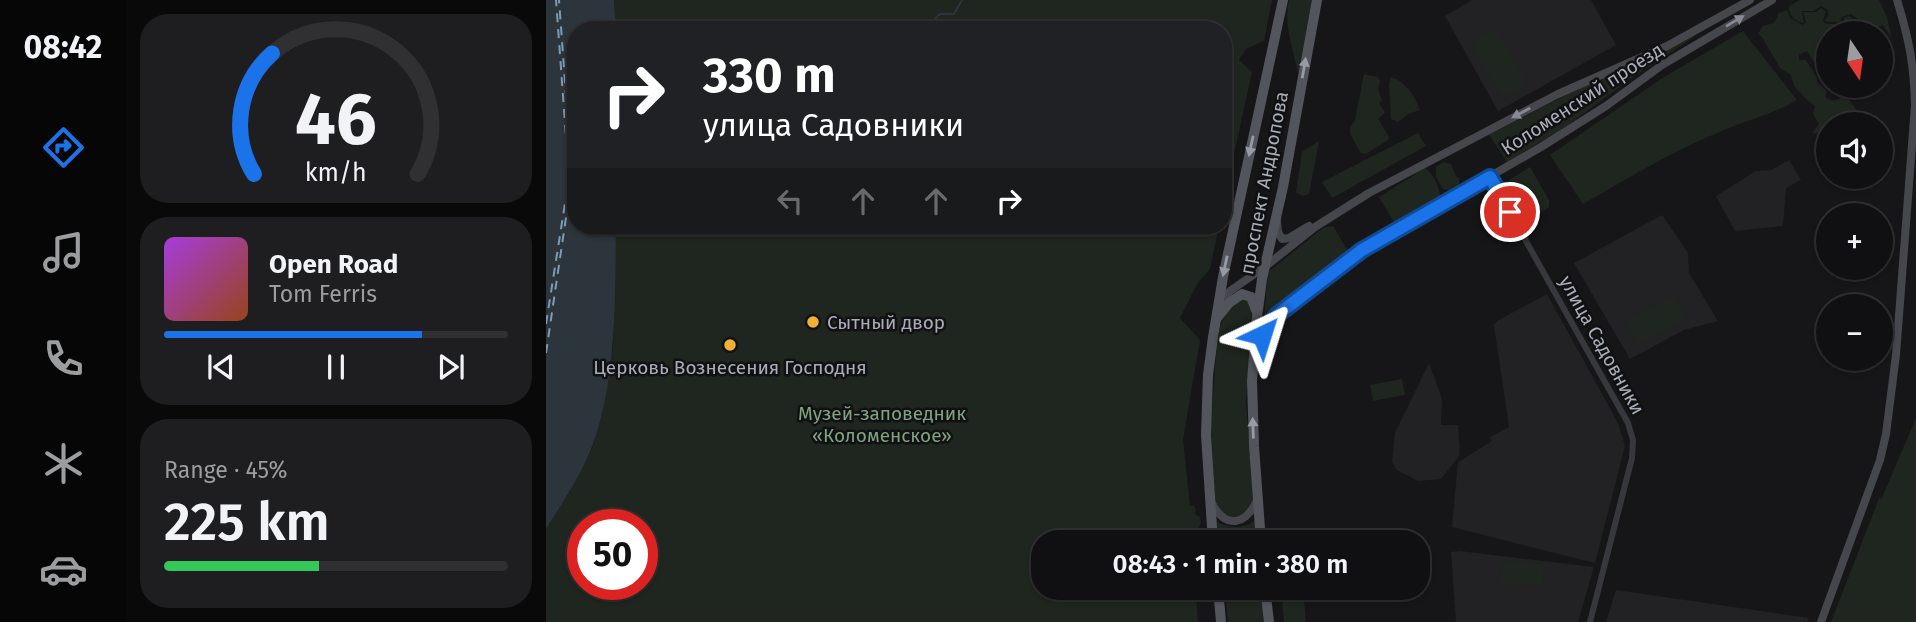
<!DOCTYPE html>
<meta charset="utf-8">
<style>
body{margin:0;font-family:"Fira Sans",sans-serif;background:#1e1e20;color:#f1f3f6;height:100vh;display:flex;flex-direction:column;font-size:26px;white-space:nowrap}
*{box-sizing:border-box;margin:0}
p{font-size:23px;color:#9c9d9f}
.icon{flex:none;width:38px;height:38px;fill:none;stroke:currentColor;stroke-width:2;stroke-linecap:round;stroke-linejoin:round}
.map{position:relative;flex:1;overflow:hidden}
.side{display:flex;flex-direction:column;gap:14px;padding:14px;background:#09090a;width:420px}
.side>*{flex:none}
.hud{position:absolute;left:21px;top:21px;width:665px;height:214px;border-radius:28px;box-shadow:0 2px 5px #0004,0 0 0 2px #303032;background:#202124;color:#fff;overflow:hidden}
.needle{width:46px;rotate:167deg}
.buttons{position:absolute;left:1270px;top:21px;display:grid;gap:14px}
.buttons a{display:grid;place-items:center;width:77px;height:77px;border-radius:50%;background:#101012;box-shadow:0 2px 5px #0004,0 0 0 2px #303032;font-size:35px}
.speed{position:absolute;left:21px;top:509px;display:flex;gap:14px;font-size:35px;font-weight:700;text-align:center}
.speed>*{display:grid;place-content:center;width:91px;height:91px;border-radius:50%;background:#101012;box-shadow:0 2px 5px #0004,0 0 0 2px #303032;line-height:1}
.speed .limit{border:10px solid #d22;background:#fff;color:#111}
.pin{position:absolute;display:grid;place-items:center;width:60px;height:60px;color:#fff;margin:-30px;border:4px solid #fff;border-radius:50%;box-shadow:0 2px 7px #0007}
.me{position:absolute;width:77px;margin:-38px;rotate:41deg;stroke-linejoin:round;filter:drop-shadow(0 0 5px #0008)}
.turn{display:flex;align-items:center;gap:24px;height:147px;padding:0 21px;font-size:32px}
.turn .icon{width:91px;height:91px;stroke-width:2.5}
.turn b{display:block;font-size:49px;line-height:60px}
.lanes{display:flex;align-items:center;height:66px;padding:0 21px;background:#0003;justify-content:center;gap:35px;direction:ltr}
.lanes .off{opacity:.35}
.big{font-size:52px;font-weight:600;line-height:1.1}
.side .card{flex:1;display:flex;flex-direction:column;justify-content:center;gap:10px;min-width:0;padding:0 24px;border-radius:28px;background:#1e1e20}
.side .dial{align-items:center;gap:0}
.dial svg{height:182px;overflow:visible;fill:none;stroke:#303032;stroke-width:7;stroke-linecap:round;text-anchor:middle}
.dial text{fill:#f1f3f6;stroke:none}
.song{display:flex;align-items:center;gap:21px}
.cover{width:84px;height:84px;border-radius:10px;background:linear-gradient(135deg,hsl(280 70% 55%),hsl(20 70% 35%))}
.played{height:7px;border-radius:4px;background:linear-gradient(90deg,#1a73e8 75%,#303032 75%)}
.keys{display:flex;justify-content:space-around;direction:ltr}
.charge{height:10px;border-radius:5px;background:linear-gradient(90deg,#34c759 45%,#303032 0)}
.trip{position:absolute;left:485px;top:530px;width:399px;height:70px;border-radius:28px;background:#101012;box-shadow:0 2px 5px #0004,0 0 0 2px #303032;font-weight:600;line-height:70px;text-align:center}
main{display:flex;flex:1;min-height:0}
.tabs{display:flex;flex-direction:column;width:126px;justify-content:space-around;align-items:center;background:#060607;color:#9c9d9f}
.tabs .icon{width:49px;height:49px}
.tabs .current{color:#1a73e8}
.tabs b{font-size:32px;color:#f1f3f6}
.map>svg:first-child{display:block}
</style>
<main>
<nav class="tabs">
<b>08:42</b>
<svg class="icon current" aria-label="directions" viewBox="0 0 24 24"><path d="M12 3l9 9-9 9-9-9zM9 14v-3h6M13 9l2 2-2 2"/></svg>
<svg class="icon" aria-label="music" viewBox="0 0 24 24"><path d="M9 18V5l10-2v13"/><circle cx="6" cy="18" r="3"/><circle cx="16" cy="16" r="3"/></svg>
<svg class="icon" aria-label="phone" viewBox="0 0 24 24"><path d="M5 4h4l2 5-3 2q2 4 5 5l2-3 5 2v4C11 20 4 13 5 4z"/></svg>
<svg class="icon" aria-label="climate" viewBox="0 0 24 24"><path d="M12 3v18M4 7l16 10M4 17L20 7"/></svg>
<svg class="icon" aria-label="car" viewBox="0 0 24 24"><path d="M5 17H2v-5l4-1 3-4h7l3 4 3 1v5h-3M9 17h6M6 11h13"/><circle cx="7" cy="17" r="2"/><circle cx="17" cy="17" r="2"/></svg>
</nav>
<section class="side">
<div class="card dial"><svg viewBox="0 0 100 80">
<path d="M14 69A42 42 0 1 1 86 69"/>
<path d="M14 69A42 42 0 0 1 22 16" stroke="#1a73e8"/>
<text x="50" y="56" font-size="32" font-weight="700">46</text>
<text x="50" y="72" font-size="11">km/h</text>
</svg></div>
<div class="card">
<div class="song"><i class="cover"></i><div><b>Open Road</b><p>Tom Ferris</p></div></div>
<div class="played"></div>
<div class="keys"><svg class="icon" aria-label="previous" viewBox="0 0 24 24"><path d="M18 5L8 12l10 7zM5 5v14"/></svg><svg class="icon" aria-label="pause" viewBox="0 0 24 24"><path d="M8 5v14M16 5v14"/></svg><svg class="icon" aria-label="next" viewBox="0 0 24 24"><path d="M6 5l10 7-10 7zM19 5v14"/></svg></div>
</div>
<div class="card"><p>Range · 45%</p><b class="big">225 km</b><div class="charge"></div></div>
</section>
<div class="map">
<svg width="1370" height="622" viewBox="0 0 1370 622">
<rect width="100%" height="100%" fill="#161618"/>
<g fill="#222225">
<path d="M926 0H1045L1070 45 952 111 899 16Z"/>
<path d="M1243 160 1255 180 1240 188 1237 226 1189 231 1170 196 1210 171 1225 170Z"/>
<path d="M1116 215 1142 253 1143 273 1172 321 1138 330 1084 359 1028 263Z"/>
<path d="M1001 294 1072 423 1079 446 1049 563 906 527 912 462 946 441 944 437 963 427 948 325 951 321Z"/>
<path d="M883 363 896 399 895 425H912L914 455 895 479 872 481 851 470 846 462 849 433Z"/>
<path d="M914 551 1048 567 1032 622H910L905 552Z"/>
<path d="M1070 590 1263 618 1261 622H1060Z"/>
</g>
<g fill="#1e261f" fill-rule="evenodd">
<path d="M68 0H726L718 41 700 49 693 60 706 72 677 204V30H70Z"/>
<path d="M743 0H766L752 74C748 49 737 26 743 0Z"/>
<path d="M1254 0H1333L1341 17 1346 39 1337 25 1328 28 1322 33H1308L1313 20 1305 14 1296 17 1293 22H1281L1279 20 1282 16V10L1275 6 1268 11H1256L1258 22 1256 23C1248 20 1242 15 1243 6Z"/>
<path d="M1275 8 1280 11 1277 21 1281 24H1294L1298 21V18L1303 16 1310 20 1306 33 1298 30 1297 31 1301 33H1297L1296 31 1295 33H1283V52L1267 61 1261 51 1253 55V60H1260L1271 78V82L1281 91 1279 97C1286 101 1289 102 1296 97L1302 98 1315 116 1316 123 1305 124 1296 119 1290 124H1283V127L1270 134 1266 133 1273 124 1267 114 1269 106 1261 100 1248 86 1245 75 1234 68 1216 37 1212 34 1217 26 1228 23 1233 13 1241 10 1244 18 1257 25 1260 22 1257 12H1270Z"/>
<path d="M945 31 951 33 955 37 978 78C978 91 964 99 953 92L928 49C928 38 935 33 945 31Z"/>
<path d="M1197 31 1251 100C1226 115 1198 121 1171 133 1125 152 1081 179 1037 204L1004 155 1118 77Z"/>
<path d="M1147 35 1148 37 1086 78 1016 129 961 162 943 135 1018 96 1096 61Z"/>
<path d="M818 74 832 77 834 81 832 89 836 101 833 103 839 112 832 119 843 137 842 140 820 154 815 153 804 134V128L809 120Z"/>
<path d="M845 77C859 81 869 96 874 110L862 114 852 122 845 119 843 84Z"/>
<path d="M872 133 880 146 786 198 776 182Z"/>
<path d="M773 141 763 194 757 196 750 193 756 152Z"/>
<path d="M897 162 905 164 911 178 913 177V187L905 191 897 189 890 177V167Z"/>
<path d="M984 167 1003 200V207L979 222 958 186V183Z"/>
<path d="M879 168C888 174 895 190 894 201L849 224 833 197Z"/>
<path d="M70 226H673L664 269 651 284 634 318 654 340 637 440 644 505 648 506 650 510 649 514 654 517 655 522 653 528 657 534 658 542H497V588H649L652 622H0V529L27 486 47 446 62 380 67 346ZM37 525H96V584H37Z"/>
<path d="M785 226 788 227 801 250 788 262 718 317 722 272 777 228Z"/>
<path d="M1127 295 1140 318 1092 345 1080 322Z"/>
<path d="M702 298 706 310 700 402 707 501 696 516C681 519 679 514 669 505L665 425 671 342 674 326 682 310 690 300Z"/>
<path d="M856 379 859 395 827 401 824 385Z"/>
<path d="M1370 418V622H1285L1334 496 1335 500Z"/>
<path d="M710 520 713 542H673L671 522C686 529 697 529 710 520Z"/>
<path d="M957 561 998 563 997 586 955 583Z"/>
<path d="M679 588H715L718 622H682Z"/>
<path d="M735 588H757L760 622H738Z"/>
</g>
<path fill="#2c353c" d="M0 0H68L70 30H30V226H70C69 296 71 377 47 444 36 474 17 502 0 529Z"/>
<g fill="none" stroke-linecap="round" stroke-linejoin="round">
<path stroke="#2c353c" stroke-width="2" d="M378 30 394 14H408L416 0"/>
<g stroke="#7f9bb3" stroke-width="2" stroke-dasharray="9 7" stroke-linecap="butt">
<path d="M0 324 23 178 10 0"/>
<path d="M0 353 26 177 13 0"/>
</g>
<path stroke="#37383d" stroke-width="6" d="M944 177 1082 423 1087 440 1086 458 1044 622"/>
<g stroke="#45474d" stroke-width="8">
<path d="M731 221 732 232 736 239 743 238 763 226"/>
<path d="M674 303 684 291 720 266 769 227 823 193 1012 94 1121 46 1204 0"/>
<path d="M711 349 716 335 731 315 816 250 995 147 1060 106 1116 65 1226 0"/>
<path d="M665 502C680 530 700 526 712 498"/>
<path d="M1275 622 1334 460 1340 434 1350 355 1369 105C1368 64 1363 39 1351 0"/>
</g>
<g stroke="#53555c" stroke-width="10">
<path d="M671 318 683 303 696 294 705 297 710 310"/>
<path d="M667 542 660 435 662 375 667 337 677 277 737 0"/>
<path d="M715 542 708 446 706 381 711 317 716 279 737 187 771 0"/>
<path d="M672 588 675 622"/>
<path d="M719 588 723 622"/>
</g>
</g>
<defs><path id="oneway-solid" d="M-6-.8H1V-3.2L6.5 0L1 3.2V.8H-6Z" transform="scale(1.75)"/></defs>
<g fill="#858993">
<use href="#oneway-solid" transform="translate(1189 21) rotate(-31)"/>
<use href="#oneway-solid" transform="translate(975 113) rotate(152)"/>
</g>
<g fill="#979ba6">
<use href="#oneway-solid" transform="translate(758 68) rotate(-80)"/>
<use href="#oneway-solid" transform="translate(705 146) rotate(102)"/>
<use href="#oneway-solid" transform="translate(679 266) rotate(102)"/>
<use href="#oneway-solid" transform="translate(707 428) rotate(-92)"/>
</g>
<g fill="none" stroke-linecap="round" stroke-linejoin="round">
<defs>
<path id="route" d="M716 335 731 315 816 250 944 177 964 212"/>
</defs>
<use href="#route" stroke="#114b97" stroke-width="18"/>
<use href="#route" stroke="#1a73e8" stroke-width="12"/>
</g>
<g fill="#f2b134" stroke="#111113" stroke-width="2.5">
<circle cx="267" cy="322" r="7"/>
<circle cx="184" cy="345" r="7"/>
</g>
<g text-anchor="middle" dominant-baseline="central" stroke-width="5" stroke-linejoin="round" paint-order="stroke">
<g font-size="19" fill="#a8adb8" stroke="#111113">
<text transform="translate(1036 99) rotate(-33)">Коломенский проезд</text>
<text transform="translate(718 183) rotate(-79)">проспект Андропова</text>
<text transform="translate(1056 345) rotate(61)">улица Садовники</text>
</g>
<g font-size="19" fill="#a8adb8" stroke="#111113" text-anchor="start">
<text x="281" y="322">Сытный двор</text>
<text x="184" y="367" text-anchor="middle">Церковь Вознесения Господня</text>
</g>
<g font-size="19" fill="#7fa381" stroke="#111113">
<text x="336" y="413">Музей-заповедник<tspan x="336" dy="22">«Коломенское»</tspan></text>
</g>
</g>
</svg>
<div class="buttons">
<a><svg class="needle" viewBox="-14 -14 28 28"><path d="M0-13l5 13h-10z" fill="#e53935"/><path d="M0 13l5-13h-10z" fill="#9c9d9f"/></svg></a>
<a><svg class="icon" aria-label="sound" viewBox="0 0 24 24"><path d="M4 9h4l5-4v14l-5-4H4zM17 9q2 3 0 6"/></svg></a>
<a>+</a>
<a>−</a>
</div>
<div class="speed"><div class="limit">50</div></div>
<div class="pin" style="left:964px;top:212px;background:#d93025"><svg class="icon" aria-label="arrive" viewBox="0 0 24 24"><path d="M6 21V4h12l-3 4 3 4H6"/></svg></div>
<svg class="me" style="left:716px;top:335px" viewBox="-20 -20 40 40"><path d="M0-17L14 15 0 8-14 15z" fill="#1a73e8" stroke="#fff" stroke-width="4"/></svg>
<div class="trip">08:43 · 1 min · 380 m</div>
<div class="hud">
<div class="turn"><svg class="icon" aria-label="right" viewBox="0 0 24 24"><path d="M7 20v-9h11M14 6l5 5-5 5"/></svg><div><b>330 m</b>улица Садовники</div></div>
<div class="lanes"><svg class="icon off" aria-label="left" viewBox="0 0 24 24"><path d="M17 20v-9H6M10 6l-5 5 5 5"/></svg><svg class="icon off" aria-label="ahead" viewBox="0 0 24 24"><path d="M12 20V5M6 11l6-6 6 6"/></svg><svg class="icon off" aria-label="ahead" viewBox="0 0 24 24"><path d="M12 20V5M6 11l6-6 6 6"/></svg><svg class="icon" aria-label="right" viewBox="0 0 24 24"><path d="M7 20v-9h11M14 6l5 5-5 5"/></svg></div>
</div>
</div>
</main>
